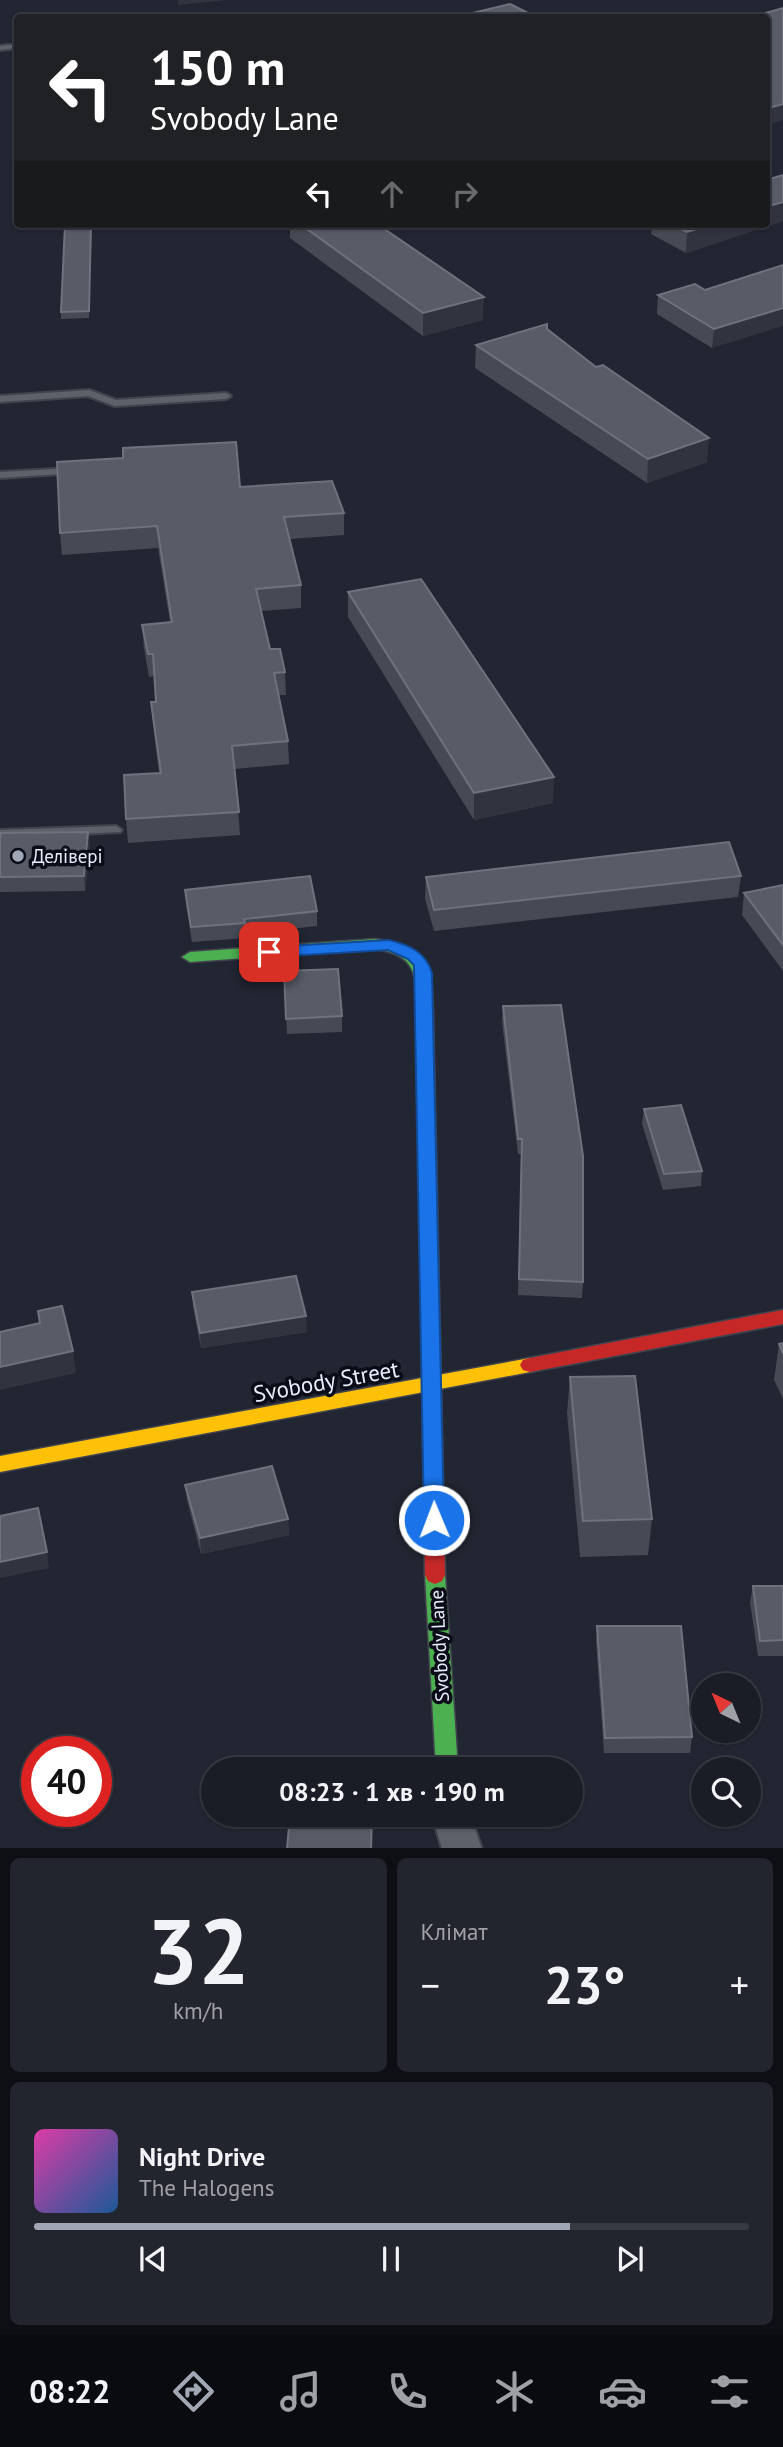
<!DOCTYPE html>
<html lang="uk">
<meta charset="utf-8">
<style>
body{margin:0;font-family:"PT Sans",sans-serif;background:#23252e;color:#f1f3f6;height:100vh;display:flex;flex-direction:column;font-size:26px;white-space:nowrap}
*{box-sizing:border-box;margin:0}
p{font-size:23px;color:#9fa1a7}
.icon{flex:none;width:38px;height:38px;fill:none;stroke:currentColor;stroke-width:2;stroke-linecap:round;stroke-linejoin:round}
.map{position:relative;height:1848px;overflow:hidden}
.panel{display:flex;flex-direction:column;gap:10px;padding:10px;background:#0e0f15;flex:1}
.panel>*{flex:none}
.guide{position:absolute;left:14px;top:14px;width:756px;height:214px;border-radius:7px;box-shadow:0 2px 5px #0004,0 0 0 2px #383a43;background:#202124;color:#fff;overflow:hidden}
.needle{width:46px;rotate:317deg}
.buttons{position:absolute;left:691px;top:1673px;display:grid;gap:14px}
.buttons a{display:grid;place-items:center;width:70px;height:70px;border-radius:50%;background:#1a1c26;box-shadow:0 2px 5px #0004,0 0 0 2px #383a43;font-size:35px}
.speed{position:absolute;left:21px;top:1736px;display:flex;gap:14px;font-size:35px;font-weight:700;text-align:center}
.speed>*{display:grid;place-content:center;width:91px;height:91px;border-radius:50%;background:#1a1c26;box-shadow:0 2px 5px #0004,0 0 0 2px #383a43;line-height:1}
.speed .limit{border:10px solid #d22;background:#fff;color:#111}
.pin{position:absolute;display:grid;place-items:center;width:60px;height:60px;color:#fff;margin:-30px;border-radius:14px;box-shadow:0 4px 10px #0006}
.me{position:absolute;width:77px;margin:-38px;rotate:359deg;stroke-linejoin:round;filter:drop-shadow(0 0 5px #0008)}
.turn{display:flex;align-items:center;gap:24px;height:147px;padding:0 21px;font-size:32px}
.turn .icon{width:91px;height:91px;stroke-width:2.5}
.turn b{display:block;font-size:49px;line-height:60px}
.lanes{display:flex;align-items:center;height:66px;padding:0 21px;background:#0003;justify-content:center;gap:35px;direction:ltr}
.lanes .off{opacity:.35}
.big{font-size:52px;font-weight:600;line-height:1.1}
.panel .card{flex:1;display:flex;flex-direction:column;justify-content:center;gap:10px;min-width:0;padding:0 24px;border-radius:10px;background:#23252e}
.panel .dial{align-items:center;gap:0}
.dial b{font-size:91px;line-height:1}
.song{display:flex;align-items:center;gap:21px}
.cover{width:84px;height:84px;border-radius:10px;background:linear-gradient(135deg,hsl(320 70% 55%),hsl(210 70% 35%))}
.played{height:7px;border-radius:4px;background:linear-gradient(90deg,#a2a7b5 75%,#383a43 75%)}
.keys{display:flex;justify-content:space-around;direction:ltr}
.heat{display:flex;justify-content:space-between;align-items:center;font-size:38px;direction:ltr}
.panel .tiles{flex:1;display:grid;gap:10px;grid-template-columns:1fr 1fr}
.card:last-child{grid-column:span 2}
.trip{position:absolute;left:201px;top:1757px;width:382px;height:70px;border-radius:35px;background:#1a1c26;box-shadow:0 2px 5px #0004,0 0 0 2px #383a43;font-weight:600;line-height:70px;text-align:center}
.menu{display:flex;height:112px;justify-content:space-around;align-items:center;background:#0a0b0f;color:#9fa1a7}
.menu .icon{width:49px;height:49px}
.menu .current{color:#a2a7b5}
.menu b{font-size:32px;color:#f1f3f6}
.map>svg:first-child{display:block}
</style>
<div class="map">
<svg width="783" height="1849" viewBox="0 0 783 1849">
<rect width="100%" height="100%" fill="#222632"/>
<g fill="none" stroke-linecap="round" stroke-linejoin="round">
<defs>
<g id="lane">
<path d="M18 44V48L0 50V46Z"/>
<path d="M89 390 116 400 226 393 231 396 226 399 115 406 88 396 0 402V396Z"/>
<path d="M73 468 76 469V473L0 478V472Z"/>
<path d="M116 826 122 830 120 832 0 838V830Z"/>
</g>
<path id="street" d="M432 1815H470L482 1849H442Z"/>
<g id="fast">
<path d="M375 939C428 946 432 965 433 1015L431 1019 425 1020 417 1015C416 977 419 955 375 949L190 962 182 957 190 952Z"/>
<path d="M435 1566 442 1569 445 1575 458 1769H436L425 1575 428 1569Z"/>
</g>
<path id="slow" d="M530 1358 537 1360 540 1365 537 1370 530 1372 0 1472V1456Z"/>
<g id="jam">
<path d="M425 1010 433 1015 445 1575 442 1581 435 1584 428 1581 425 1575 417 1015Z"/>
<path d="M783 1310V1324L530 1372 523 1370 520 1365 523 1360 530 1358Z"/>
</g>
</defs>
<use href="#lane" stroke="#41444e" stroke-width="4"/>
<use href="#street" stroke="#41444e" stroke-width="4"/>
<use href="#fast" stroke="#41444e" stroke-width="3"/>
<use href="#slow" stroke="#41444e" stroke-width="3"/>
<use href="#jam" stroke="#41444e" stroke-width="3"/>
<use href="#lane" fill="#5d6169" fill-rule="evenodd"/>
<use href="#street" fill="#5d6169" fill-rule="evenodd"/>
<use href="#fast" fill="#4caf50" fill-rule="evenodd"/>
<use href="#slow" fill="#ffc107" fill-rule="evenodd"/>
<use href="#jam" fill="#c62828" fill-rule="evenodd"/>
</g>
<g fill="#474a55">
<path d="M783 175V221L686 253 651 234 652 224H766Z"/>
<path d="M92 224 89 318 61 319V312Z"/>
<path d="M290 224H377L483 320 423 336 290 238Z"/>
<path d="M783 265 712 348 657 314 658 295 705 290Z"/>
<path d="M547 329 707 462 647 483 475 368 476 345Z"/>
<path d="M240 487 344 513V535L290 539 301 585V608L261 611 270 649 285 672 286 695H278L288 741 289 764 235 769 240 835 128 843 126 819 159 773 153 726 151 702H156L154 676 149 677 144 648 142 625 170 622 158 548 62 555 60 533Z"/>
<path d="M348 592 553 803 474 820 348 617Z"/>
<path d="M88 832 90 847 85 891 0 892V840Z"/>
<path d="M741 876 738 897 434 931 425 899 426 877Z"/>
<path d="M783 885V971L742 915 744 893Z"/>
<path d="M185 890 317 911V926L246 934V938L192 942 186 905Z"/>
<path d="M284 971 342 1016V1032L287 1034Z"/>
<path d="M503 1006 583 1282 582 1298 518 1295 521 1154H518L502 1022Z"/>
<path d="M644 1109 702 1171 701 1186 663 1190 642 1124Z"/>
<path d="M192 1292 307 1332 201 1348 193 1307Z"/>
<path d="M783 1343V1399L774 1380 779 1344Z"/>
<path d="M570 1377 652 1519 648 1555 580 1557 567 1413Z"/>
<path d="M185 1485 288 1519 289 1535 201 1554 187 1500Z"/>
<path d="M753 1586H783V1656H758L750 1602Z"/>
<path d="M597 1626 692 1737 690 1753H604L596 1642Z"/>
</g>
<g fill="#31343f">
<path d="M178 0H227L178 5Z"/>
<path d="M783 104V120L766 125V109Z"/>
<path d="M783 202V221L686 253 687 232 713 224H766V207Z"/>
<path d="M91 224H92L89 318V311Z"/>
<path d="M484 297 483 320 423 336V313Z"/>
<path d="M783 308V326L712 348 714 329Z"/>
<path d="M709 438 707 462 647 483 648 459Z"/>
<path d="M554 777 553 803 474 820V793Z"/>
<path d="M88 832 90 847 85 891 84 876Z"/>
<path d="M306 1316 307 1332 201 1348 200 1333Z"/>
<path d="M73 1351 76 1373 0 1390V1367Z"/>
<path d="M288 1519 289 1535 201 1554 200 1538Z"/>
<path d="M47 1552 49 1568 0 1578V1562Z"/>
<path d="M372 1815H373L372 1849H371Z"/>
</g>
<g fill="#585c67" stroke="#6f727e" stroke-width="2">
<path d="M510 4 538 18H452Z"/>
<path d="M783 8V104L766 109V18H748Z"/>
<path d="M783 175V202L766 207V180Z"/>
<path d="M65 224H91L89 311 61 312Z"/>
<path d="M300 224H377L484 297 423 313Z"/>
<path d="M672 224H713L687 232Z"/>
<path d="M783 265V308L714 329 658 295 695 284 705 290Z"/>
<path d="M547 324V329L596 367 603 365 709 438 648 459 476 345Z"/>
<path d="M236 442 240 487 332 481 344 513 284 517 301 585 256 589 270 649H280L285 672 274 673 288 741 232 746 239 812 126 819 124 775 161 773 151 702H156L153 654H148L142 625 172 622 157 526 60 533 57 462 123 458V448Z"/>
<path d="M421 579 554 777 474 793 348 592Z"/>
<path d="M88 832 84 876 0 877V840L1 833Z"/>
<path d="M729 842 741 876 434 910 426 877Z"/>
<path d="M310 876 317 911 244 919 245 923 191 927 185 890Z"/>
<path d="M783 885V945L744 893Z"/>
<path d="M338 969 342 1016 286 1019 284 971Z"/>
<path d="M561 1005 583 1156V1282L519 1279 522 1139H518L503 1006Z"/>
<path d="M681 1105 702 1171 664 1174 644 1109Z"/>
<path d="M296 1276 306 1316 200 1333 192 1292Z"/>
<path d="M62 1306 73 1351 0 1367V1332L40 1323 38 1311Z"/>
<path d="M783 1343V1353L779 1344Z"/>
<path d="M635 1376 652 1519 583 1521 570 1377Z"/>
<path d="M272 1466 288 1519 200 1538 185 1485Z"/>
<path d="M38 1508 47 1552 0 1562V1516Z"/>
<path d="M753 1586H783V1640L760 1641Z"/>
<path d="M597 1626H681L692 1737 605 1738Z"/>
<path d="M290 1815H372L371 1849H287Z"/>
</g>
<path fill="#1a73e8" stroke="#114b97" stroke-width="2" d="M389 940C409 945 426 952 432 973L444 1520 441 1525 434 1528 427 1525 424 1520 414 965 408 959 388 950 269 957 261 952 269 947Z"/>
<circle fill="#a2a7b5" stroke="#0a0d17" stroke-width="2.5" cx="18" cy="856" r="7"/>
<g text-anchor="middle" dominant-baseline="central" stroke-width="7" stroke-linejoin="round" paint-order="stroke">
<g font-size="19" fill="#e7edfc" stroke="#0a0d17" text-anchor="start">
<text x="32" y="856">Делівері</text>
</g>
<g font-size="19" fill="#e7edfc" stroke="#0a0d17">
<text transform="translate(439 1646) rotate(-93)">Svobody Lane</text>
</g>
<g font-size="23" fill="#e7edfc" stroke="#0a0d17">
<text transform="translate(326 1381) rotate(-10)">Svobody Street</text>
</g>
</g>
</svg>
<div class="buttons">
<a><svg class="needle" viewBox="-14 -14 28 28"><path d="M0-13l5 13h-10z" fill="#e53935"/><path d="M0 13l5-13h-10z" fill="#9fa1a7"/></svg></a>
<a><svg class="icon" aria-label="search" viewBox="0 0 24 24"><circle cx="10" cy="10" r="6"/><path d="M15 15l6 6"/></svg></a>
</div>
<div class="speed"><div class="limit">40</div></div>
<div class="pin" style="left:269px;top:952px;background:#d93025"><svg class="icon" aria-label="arrive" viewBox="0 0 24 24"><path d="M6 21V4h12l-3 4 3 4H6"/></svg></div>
<svg class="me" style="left:434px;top:1520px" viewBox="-20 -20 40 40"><circle r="17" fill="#1a73e8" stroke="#fff" stroke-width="3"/><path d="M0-11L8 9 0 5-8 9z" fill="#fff"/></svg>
<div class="trip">08:23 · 1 хв · 190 m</div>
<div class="guide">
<div class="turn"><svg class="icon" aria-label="left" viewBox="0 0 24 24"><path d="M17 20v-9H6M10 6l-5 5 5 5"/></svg><div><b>150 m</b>Svobody Lane</div></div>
<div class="lanes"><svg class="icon" aria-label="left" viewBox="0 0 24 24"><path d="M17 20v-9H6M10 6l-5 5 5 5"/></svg><svg class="icon off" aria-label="ahead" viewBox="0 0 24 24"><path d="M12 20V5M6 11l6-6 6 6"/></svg><svg class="icon off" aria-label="right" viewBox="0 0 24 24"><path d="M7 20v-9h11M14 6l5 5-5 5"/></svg></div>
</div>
</div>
<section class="panel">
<div class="tiles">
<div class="card dial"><b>32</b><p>km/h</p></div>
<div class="card"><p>Клімат</p>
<div class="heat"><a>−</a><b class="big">23°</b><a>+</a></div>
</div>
<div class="card">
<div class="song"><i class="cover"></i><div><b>Night Drive</b><p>The Halogens</p></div></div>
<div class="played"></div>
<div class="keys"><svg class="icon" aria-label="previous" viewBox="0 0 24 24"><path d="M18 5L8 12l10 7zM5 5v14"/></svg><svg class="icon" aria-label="pause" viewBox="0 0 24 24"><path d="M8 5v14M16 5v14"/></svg><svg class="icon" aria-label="next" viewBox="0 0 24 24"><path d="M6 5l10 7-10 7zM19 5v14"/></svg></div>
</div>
</div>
</section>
<nav class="menu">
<b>08:22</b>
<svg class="icon current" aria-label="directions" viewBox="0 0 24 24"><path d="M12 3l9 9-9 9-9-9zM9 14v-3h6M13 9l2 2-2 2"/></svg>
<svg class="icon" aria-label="music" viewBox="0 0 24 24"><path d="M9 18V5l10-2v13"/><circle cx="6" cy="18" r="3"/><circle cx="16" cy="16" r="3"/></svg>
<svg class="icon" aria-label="phone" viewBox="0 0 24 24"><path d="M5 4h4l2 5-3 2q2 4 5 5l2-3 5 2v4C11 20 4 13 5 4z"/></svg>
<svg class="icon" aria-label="climate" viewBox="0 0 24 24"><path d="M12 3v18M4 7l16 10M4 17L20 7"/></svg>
<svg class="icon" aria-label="car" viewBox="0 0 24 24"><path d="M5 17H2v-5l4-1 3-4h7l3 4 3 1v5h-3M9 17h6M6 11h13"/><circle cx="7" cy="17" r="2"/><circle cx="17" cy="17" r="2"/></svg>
<svg class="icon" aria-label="filters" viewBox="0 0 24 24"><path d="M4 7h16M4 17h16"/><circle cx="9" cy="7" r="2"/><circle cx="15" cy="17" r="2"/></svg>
</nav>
